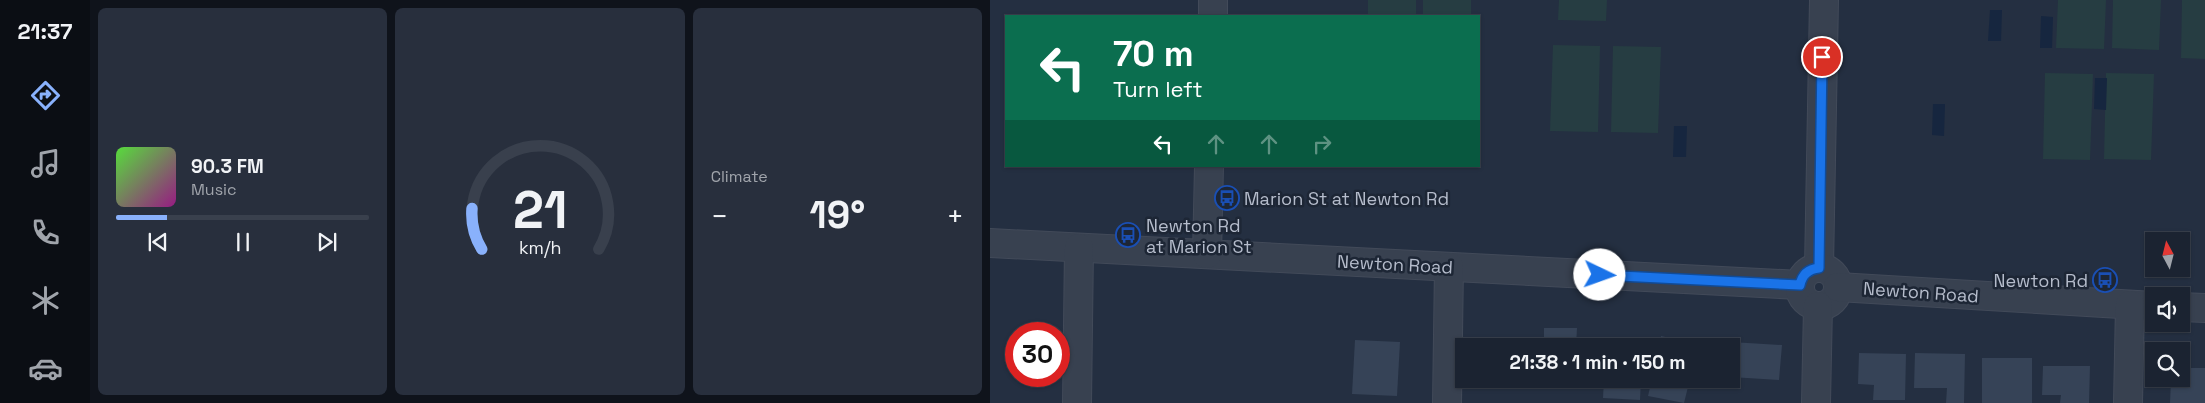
<!DOCTYPE html>
<meta charset="utf-8">
<style>
body{margin:0;font-family:"Space Grotesk",sans-serif;background:#282f3d;color:#f1f3f6;height:100vh;display:flex;flex-direction:column;font-size:19px;white-space:nowrap}
*{box-sizing:border-box;margin:0}
p{font-size:16px;color:#a0a4ab}
.icon{flex:none;width:28px;height:28px;fill:none;stroke:currentColor;stroke-width:2;stroke-linecap:round;stroke-linejoin:round}
.map{position:relative;flex:1;overflow:hidden}
.sheet{display:flex;flex-direction:column;gap:8px;padding:8px;background:#0f131b;width:900px}
.sheet>*{flex:none}
.hud{position:absolute;left:15px;top:15px;width:475px;height:152px;border-radius:0px;box-shadow:0 1px 4px #0004,0 0 0 1px #39404d;background:#0b6e4f;color:#fff;overflow:hidden}
.needle{width:32px;rotate:353deg}
.buttons{position:absolute;left:1155px;top:232px;display:grid;gap:10px}
.buttons a{display:grid;place-items:center;width:45px;height:45px;border-radius:0px;background:#1b2331;box-shadow:0 1px 4px #0004,0 0 0 1px #39404d;font-size:25px}
.speed{position:absolute;left:15px;top:322px;display:flex;gap:10px;font-size:25px;font-weight:700;text-align:center}
.speed>*{display:grid;place-content:center;width:65px;height:65px;border-radius:50%;background:#1b2331;box-shadow:0 1px 4px #0004,0 0 0 1px #39404d;line-height:1}
.speed .limit{border:8px solid #d22;background:#fff;color:#111}
.pin{position:absolute;display:grid;place-items:center;width:42px;height:42px;color:#fff;margin:-21px;border:2px solid #fff;border-radius:50%;box-shadow:0 1px 5px #0007}
.me{position:absolute;width:55px;margin:-28px;rotate:93deg;stroke-linejoin:round;filter:drop-shadow(0 0 4px #0008)}
.turn{display:flex;align-items:center;gap:18px;height:105px;padding:0 25px;font-size:22px}
.turn .icon{width:65px;height:65px;stroke-width:2.5}
.turn b{display:block;font-size:35px;line-height:42px}
.lanes{display:flex;align-items:center;height:48px;padding:0 25px;background:#0003;justify-content:center;gap:25px;direction:ltr}
.lanes .off{opacity:.35}
.big{font-size:38px;font-weight:700;line-height:1.1}
.sheet .card{flex:1;display:flex;flex-direction:column;justify-content:center;gap:8px;min-width:0;padding:0 18px;border-radius:8px;background:#282f3d}
.sheet .dial{align-items:center;gap:0}
.dial svg{height:130px;overflow:visible;fill:none;stroke:#39404d;stroke-width:7;stroke-linecap:round;text-anchor:middle}
.dial text{fill:#f1f3f6;stroke:none}
.song{display:flex;align-items:center;gap:15px}
.cover{width:60px;height:60px;border-radius:8px;background:linear-gradient(135deg,hsl(110 70% 55%),hsl(310 70% 35%))}
.played{height:5px;border-radius:2px;background:linear-gradient(90deg,#89b1fc 20%,#39404d 20%)}
.keys{display:flex;justify-content:space-around;direction:ltr}
.heat{display:flex;justify-content:space-between;align-items:center;font-size:28px;direction:ltr}
.sheet .tiles{flex:1;display:grid;gap:8px;grid-template-columns:repeat(3,1fr)}
.trip{position:absolute;left:465px;top:338px;width:285px;height:50px;border-radius:0px;background:#1b2331;box-shadow:0 1px 4px #0004,0 0 0 1px #39404d;font-weight:700;line-height:50px;text-align:center}
main{display:flex;flex:1;min-height:0}
.tabs{display:flex;flex-direction:column;width:90px;justify-content:space-around;align-items:center;background:#0b0e14;color:#a0a4ab}
.tabs .icon{width:35px;height:35px}
.tabs .selected{color:#89b1fc}
.tabs b{font-size:22px;color:#f1f3f6}
.map>svg:first-child{display:block}
</style>
<main>
<nav class="tabs">
<b>21:37</b>
<svg class="icon selected" aria-label="directions" viewBox="0 0 24 24"><path d="M12 3l9 9-9 9-9-9zM9 14v-3h6M13 9l2 2-2 2"/></svg>
<svg class="icon" aria-label="music" viewBox="0 0 24 24"><path d="M9 18V5l10-2v13"/><circle cx="6" cy="18" r="3"/><circle cx="16" cy="16" r="3"/></svg>
<svg class="icon" aria-label="phone" viewBox="0 0 24 24"><path d="M5 4h4l2 5-3 2q2 4 5 5l2-3 5 2v4C11 20 4 13 5 4z"/></svg>
<svg class="icon" aria-label="climate" viewBox="0 0 24 24"><path d="M12 3v18M4 7l16 10M4 17L20 7"/></svg>
<svg class="icon" aria-label="car" viewBox="0 0 24 24"><path d="M5 17H2v-5l4-1 3-4h7l3 4 3 1v5h-3M9 17h6M6 11h13"/><circle cx="7" cy="17" r="2"/><circle cx="17" cy="17" r="2"/></svg>
</nav>
<section class="sheet">
<div class="tiles">
<div class="card">
<div class="song"><i class="cover"></i><div><b>90.3 FM</b><p>Music</p></div></div>
<div class="played"></div>
<div class="keys"><svg class="icon" aria-label="previous" viewBox="0 0 24 24"><path d="M18 5L8 12l10 7zM5 5v14"/></svg><svg class="icon" aria-label="pause" viewBox="0 0 24 24"><path d="M8 5v14M16 5v14"/></svg><svg class="icon" aria-label="next" viewBox="0 0 24 24"><path d="M6 5l10 7-10 7zM19 5v14"/></svg></div>
</div>
<div class="card dial"><svg viewBox="0 0 100 80">
<path d="M14 69A42 42 0 1 1 86 69"/>
<path d="M14 69A42 42 0 0 1 8 44" stroke="#89b1fc"/>
<text x="50" y="56" font-size="32" font-weight="700">21</text>
<text x="50" y="72" font-size="11">km/h</text>
</svg></div>
<div class="card"><p>Climate</p>
<div class="heat"><a>−</a><b class="big">19°</b><a>+</a></div>
</div>
</div>
</section>
<div class="map">
<svg width="1215" height="403" viewBox="0 0 1215 403">
<rect width="100%" height="100%" fill="#242f41"/>
<g fill="#263d42">
<path d="M378 0H426V16L378 15Z"/>
<rect x="433" y="0" width="48" height="16"/>
<path d="M569 0H617L616 21 568 20Z"/>
<path d="M1068 0H1116L1114 49 1066 48Z"/>
<path d="M1123 0H1171L1169 50 1122 48Z"/>
<path d="M1192 0H1215V59L1191 58Z"/>
<path d="M563 45 610 46 608 132 560 131Z"/>
<path d="M623 46 671 47 668 133 621 132Z"/>
<path d="M1055 73 1103 74 1100 160 1053 159Z"/>
<path d="M1116 73 1164 74 1161 160 1114 159Z"/>
</g>
<g fill="#16263f">
<path d="M1000 10H1012L1011 41H998Z"/>
<path d="M1051 16 1063 17 1062 48H1050Z"/>
<path d="M1105 78H1117L1116 110 1104 109Z"/>
<path d="M943 104H955L954 136 942 135Z"/>
<path d="M684 126H697L696 157H683Z"/>
</g>
<g fill="#364357">
<path d="M554 328H587L586 346H554Z"/>
<path d="M671 336 707 344V346H669Z"/>
<path d="M615 338 652 339V346H615Z"/>
<rect x="498" y="339" width="48" height="7"/>
<path d="M365 340 410 342 407 396 362 394Z"/>
<path d="M725 341 792 345 789 380 741 377V346H725Z"/>
<path d="M869 353 916 354 915 400H883L884 385 868 384Z"/>
<path d="M925 353 975 354 974 403H956L957 388H924Z"/>
<rect x="992" y="358" width="50" height="45"/>
<path d="M1053 366H1100L1099 403H1070L1071 395H1052Z"/>
<path d="M1191 368H1215V403H1180L1181 379H1191Z"/>
<rect x="497" y="379" width="49" height="6"/>
<rect x="554" y="379" width="52" height="2"/>
<path d="M614 379H651L650 400 613 398Z"/>
<path d="M662 379H700L694 403 658 396Z"/>
</g>
<g fill="none" stroke-linecap="round" stroke-linejoin="round">
<defs>
<g id="minor">
<path d="M223 16V0"/>
<path d="M0 243 810 285"/>
<path d="M217 254 219 166"/>
<path d="M829 268 834 0"/>
<circle cx="829" cy="287" r="19"/>
<path d="M848 287 1164 306"/>
<path d="M1191 307 1215 308"/>
<path d="M87 403 89 248"/>
<path d="M457 403 459 267"/>
<path d="M826 403 828 306"/>
<path d="M1138 403 1140 305"/>
</g>
</defs>
<use href="#minor" stroke="#424a59" stroke-width="30"/>
<use href="#minor" stroke="#384150" stroke-width="28"/>
</g>
<g fill="none" stroke-linecap="round" stroke-linejoin="round">
<defs>
<path id="route" d="M610 275 810 285C812 275 818 269 829 268L832 57"/>
</defs>
<use href="#route" stroke="#114b97" stroke-width="12"/>
<use href="#route" stroke="#1a73e8" stroke-width="9"/>
</g>
<defs>
<symbol id="bus-ring" viewBox="-11 -11 22 22"><circle r="9.5" fill="#1d2635" stroke="#1a4fb4" stroke-width="1.5"/><path d="M-5-6H5V4H4V6H2V4H-2V6H-4V4H-5ZM-3.5-4V0h7V-4ZM-3.5 1.2v1.5H-2V1.2ZM2 1.2v1.5H3.5V1.2Z" fill="#1a4fb4"/></symbol>
</defs>
<g fill-rule="evenodd">
<use href="#bus-ring" x="223" y="184" width="28" height="28"/>
<use href="#bus-ring" x="124" y="221" width="28" height="28"/>
<use href="#bus-ring" x="1101" y="266" width="28" height="28"/>
</g>
<g text-anchor="middle" dominant-baseline="central" stroke-width="5" stroke-linejoin="round" paint-order="stroke">
<g font-size="18" fill="#b5bccb" stroke="#1d2635" text-anchor="start">
<text x="254" y="198">Marion St at Newton Rd</text>
<text x="156" y="225">Newton Rd<tspan x="156" dy="21">at Marion St</tspan></text>
<text x="1098" y="280" text-anchor="end">Newton Rd</text>
</g>
<g font-size="18" fill="#b5bccb" stroke="#1d2635">
<text transform="translate(405 264) rotate(3)">Newton Road</text>
<text transform="translate(931 292) rotate(4)">Newton Road</text>
</g>
</g>
</svg>
<div class="buttons">
<a><svg class="needle" viewBox="-14 -14 28 28"><path d="M0-13l5 13h-10z" fill="#e53935"/><path d="M0 13l5-13h-10z" fill="#a0a4ab"/></svg></a>
<a><svg class="icon" aria-label="sound" viewBox="0 0 24 24"><path d="M4 9h4l5-4v14l-5-4H4zM17 9q2 3 0 6"/></svg></a>
<a><svg class="icon" aria-label="search" viewBox="0 0 24 24"><circle cx="10" cy="10" r="6"/><path d="M15 15l6 6"/></svg></a>
</div>
<div class="speed"><div class="limit">30</div></div>
<div class="pin" style="left:832px;top:57px;background:#d93025"><svg class="icon" aria-label="arrive" viewBox="0 0 24 24"><path d="M6 21V4h12l-3 4 3 4H6"/></svg></div>
<svg class="me" style="left:610px;top:275px" viewBox="-20 -20 40 40"><circle r="19" fill="#fff"/><path d="M0-13L10 11 0 6-10 11z" fill="#1a73e8"/></svg>
<div class="trip">21:38 · 1 min · 150 m</div>
<div class="hud">
<div class="turn"><svg class="icon" aria-label="left" viewBox="0 0 24 24"><path d="M17 20v-9H6M10 6l-5 5 5 5"/></svg><div><b>70 m</b>Turn left</div></div>
<div class="lanes"><svg class="icon" aria-label="left" viewBox="0 0 24 24"><path d="M17 20v-9H6M10 6l-5 5 5 5"/></svg><svg class="icon off" aria-label="ahead" viewBox="0 0 24 24"><path d="M12 20V5M6 11l6-6 6 6"/></svg><svg class="icon off" aria-label="ahead" viewBox="0 0 24 24"><path d="M12 20V5M6 11l6-6 6 6"/></svg><svg class="icon off" aria-label="right" viewBox="0 0 24 24"><path d="M7 20v-9h11M14 6l5 5-5 5"/></svg></div>
</div>
</div>
</main>
